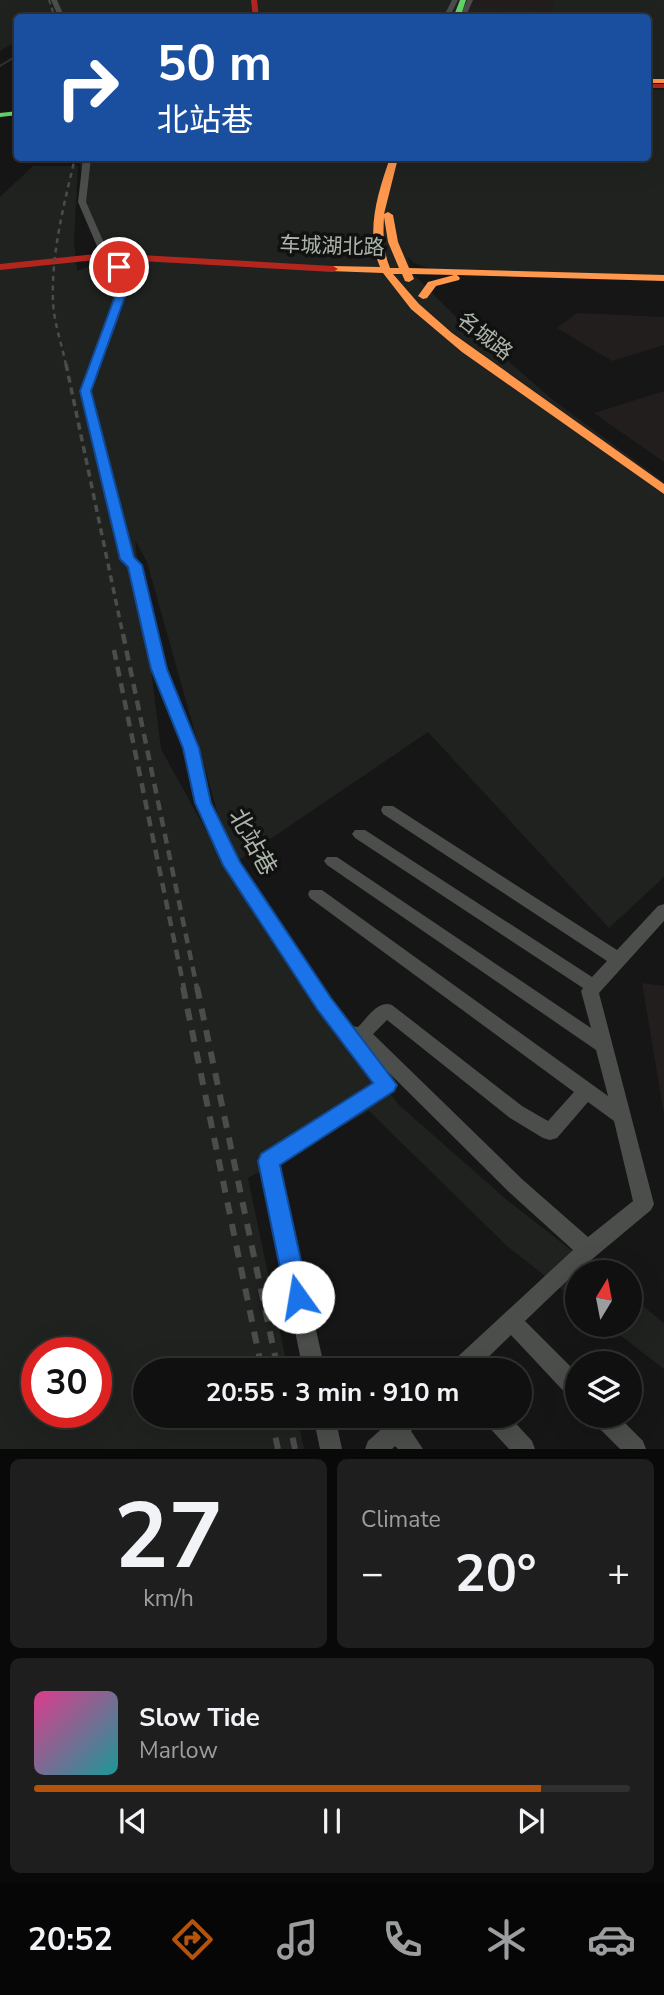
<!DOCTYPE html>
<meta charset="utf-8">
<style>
body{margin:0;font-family:"Nunito Sans","Noto Sans SC",sans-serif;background:#1e1e1e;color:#f1f3f6;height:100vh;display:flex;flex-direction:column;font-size:26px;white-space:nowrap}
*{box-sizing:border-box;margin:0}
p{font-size:23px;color:#9c9d9f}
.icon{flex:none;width:38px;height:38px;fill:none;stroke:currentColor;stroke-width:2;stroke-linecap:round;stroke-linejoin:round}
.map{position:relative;height:1449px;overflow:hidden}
.details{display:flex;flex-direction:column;gap:10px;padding:10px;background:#090909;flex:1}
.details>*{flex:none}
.top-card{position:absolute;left:14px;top:14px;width:637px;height:147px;border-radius:7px;box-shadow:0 7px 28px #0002,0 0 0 2px #303030;background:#1a4fa0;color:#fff;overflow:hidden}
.needle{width:46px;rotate:10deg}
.fabs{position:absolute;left:565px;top:1260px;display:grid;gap:14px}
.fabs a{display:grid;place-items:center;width:77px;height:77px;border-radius:50%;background:#101010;box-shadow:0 7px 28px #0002,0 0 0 2px #303030;font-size:35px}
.speed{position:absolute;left:21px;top:1337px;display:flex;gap:14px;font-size:35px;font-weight:700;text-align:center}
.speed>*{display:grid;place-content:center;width:91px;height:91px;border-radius:50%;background:#101010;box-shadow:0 7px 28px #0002,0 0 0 2px #303030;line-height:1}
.speed .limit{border:10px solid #d22;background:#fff;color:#111}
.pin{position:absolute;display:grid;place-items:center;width:60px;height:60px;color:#fff;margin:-30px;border:4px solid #fff;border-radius:50%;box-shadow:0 2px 7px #0007}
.me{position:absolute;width:77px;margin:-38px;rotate:347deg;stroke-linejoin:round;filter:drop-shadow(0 0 5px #0008)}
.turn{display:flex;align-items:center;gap:24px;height:147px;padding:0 28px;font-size:32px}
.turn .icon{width:91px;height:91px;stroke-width:2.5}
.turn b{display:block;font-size:49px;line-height:60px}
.big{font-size:52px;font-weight:700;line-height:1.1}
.details .card{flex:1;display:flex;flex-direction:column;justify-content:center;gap:10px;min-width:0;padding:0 24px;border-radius:10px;background:#1e1e1e}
.details .dial{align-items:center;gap:0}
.dial b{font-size:91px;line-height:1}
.song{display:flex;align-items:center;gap:21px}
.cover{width:84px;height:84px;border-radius:10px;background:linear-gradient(135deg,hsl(330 70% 55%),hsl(180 70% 35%))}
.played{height:7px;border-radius:4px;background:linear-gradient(90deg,#b45309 85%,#303030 85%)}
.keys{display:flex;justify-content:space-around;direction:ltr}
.heat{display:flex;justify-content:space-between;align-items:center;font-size:38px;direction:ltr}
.details .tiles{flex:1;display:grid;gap:10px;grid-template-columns:1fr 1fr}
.card:last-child{grid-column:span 2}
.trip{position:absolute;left:133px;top:1358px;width:399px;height:70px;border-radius:35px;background:#101010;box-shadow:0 7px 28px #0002,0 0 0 2px #303030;font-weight:700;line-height:70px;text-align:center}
.tab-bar{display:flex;height:112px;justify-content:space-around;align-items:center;background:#060606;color:#9c9d9f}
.tab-bar .icon{width:49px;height:49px}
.tab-bar .active{color:#b45309}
.tab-bar b{font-size:32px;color:#f1f3f6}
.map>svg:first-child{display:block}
</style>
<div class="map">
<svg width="664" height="1449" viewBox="0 0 664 1449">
<rect width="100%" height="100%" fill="#151615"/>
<g fill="#202220" fill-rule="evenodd">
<path d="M0 0H664V80L648 79V18H63L59 10 50 17 18 18 17 41 0 51Z"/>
<path d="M648 89 664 90V278L431 269 414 263 407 256 413 274 453 314 553 400 664 482V877L609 928 428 732 232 865 147 562 135 540 161 749 220 856 334 1024 400 1106 507 1200 599 1272H578L577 1301 507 1246 369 1111 248 1178 288 1370H145V1416H297L304 1449H0V197L33 166H78L74 240 77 271 107 260 82 202 80 158H648ZM37 1353H96V1412H37Z"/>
<path d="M630 1296 664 1323V1369L607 1325H630Z"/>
</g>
<g fill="#221e1e">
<path d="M470 0H554L551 11 467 7Z"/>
<path d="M577 313 664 317V345L612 361 557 328Z"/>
<path d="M664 391V462L594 413Z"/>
<path d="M642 983 664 986V1115Z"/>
</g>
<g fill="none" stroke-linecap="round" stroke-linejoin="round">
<path stroke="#30362b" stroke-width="2" d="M0 66 18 55"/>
<g fill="#4b4e4b" fill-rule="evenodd">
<path d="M51 0H57L65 18H59Z"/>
<path d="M452 0H458L449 18H443Z"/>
<path d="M467 0H473L465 18H459Z"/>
<path d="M83 158H91L86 202 111 259 122 265 127 278 119 316 91 392 133 557 141 565 166 669 198 748 210 803 239 863 330 999 351 1026 358 1027C368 1017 378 1000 392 1005L522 1106 548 1121 574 1092 310 898 308 894 310 890H322L608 1096 596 1050 327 865 324 861 327 857H337L591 1028 581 991 583 988 355 838 352 834 355 830H365L592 977 607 961 383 814 381 810 383 806H393L617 950 658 906 664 904V921L599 993 654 1204 651 1210 572 1276 525 1321 578 1374V1401L570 1398 511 1335 475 1370H449L452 1362 573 1250 509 1192 382 1066 396 1085 393 1090 279 1165 325 1370H303L260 1161 262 1155 375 1083 318 1009 224 865 196 803 184 748 152 669 129 566 121 559 81 392 109 316 119 278 115 268 103 260 78 202ZM387 1020 510 1118 543 1138 550 1140 557 1138 588 1102 614 1121 633 1201 588 1237 523 1180 373 1034Z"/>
<path d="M313 1416H335L342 1449H320Z"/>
<path d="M396 1416H423L420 1424 411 1431 423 1449H398L395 1446 392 1449H365L368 1441Z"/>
<path d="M483 1416H509L532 1441 535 1449H509L486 1424Z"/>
<path d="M592 1416H618L643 1441 646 1449H620L595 1424Z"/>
</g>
<g fill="#63d668" fill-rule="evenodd">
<path d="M460 0H466L460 18H453Z"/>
<path d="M18 111V115L0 117V113Z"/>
</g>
<g fill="#ff974d" fill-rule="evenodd">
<rect x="648" y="79" width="16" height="4"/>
<path d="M390 158H398L384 214 388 212 393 215 398 242 409 268 664 275V281L457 275 460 278 459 280 436 286 427 298 423 299 418 296 428 282 454 275 412 274 414 279 409 282 405 281 402 274H393L419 304 452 333 664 484V494L462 352 411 309 383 273 329 271V267L333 266 380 267C365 232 378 192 390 158ZM384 217 388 242 399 268H390C383 251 383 235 384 217Z"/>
</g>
<g fill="#b3261e" fill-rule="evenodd">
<path d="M251 0H257L259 18H253Z"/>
<rect x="648" y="84" width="16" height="4"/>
<path d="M105 253 333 266 338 269 333 272 105 259 0 270V264Z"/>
</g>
<path stroke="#4b4d4b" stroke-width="2" stroke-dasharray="4.5 3.5" stroke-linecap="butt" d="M49 0 55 18"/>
<path stroke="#4b4d4b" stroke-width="2.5" stroke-dasharray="5 4.5" stroke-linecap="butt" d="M66 365C62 345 54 323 53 302 51 254 64 204 75 158"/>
<path stroke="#4b4d4b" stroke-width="3.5" stroke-dasharray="7 5" stroke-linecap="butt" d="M66 364 123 635"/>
<g stroke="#4b4d4b" stroke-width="4.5" stroke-dasharray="10 7" stroke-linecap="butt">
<path d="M123 634 197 988"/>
<path d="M114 650 184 988"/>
</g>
<g stroke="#4b4d4b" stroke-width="6" stroke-dasharray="12 10" stroke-linecap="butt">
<path d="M183 987 262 1370"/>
<path d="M197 987 278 1370"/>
<path d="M271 1416 278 1449"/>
<path d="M288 1416 295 1449"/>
</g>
</g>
<path fill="#1a73e8" stroke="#114b97" stroke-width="2" d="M119 264 122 265 128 278V288L91 391 134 557 142 565 167 669 199 748 211 803 240 862 331 998 397 1085 394 1091 280 1165 309 1297 306 1305 298 1309 289 1305 286 1297 258 1161 261 1154 373 1083 317 1009 223 865 195 803 183 748 151 669 128 567 120 559 80 391 118 288V278L114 267Z"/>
<g text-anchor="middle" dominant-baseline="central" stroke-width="7" stroke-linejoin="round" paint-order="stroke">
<g font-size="21" fill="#acb5a9" stroke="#101110">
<text transform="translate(332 246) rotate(2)">车城湖北路</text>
<text transform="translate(485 336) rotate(38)">名城路</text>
</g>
<g font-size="24" fill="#acb5a9" stroke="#101110">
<text transform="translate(253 842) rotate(61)">北站巷</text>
</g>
</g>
</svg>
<div class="fabs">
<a><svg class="needle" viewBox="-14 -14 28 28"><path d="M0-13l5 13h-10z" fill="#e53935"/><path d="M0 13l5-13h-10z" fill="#9c9d9f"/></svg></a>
<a><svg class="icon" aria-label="layers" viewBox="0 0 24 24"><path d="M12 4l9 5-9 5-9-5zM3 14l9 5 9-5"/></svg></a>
</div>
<div class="speed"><div class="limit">30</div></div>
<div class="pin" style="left:119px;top:267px;background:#d93025"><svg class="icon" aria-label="arrive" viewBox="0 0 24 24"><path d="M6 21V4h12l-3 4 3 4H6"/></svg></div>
<svg class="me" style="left:298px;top:1297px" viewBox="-20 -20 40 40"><circle r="19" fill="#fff"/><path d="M0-13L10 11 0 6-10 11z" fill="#1a73e8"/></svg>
<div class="trip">20:55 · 3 min · 910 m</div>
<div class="top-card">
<div class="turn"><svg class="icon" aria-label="right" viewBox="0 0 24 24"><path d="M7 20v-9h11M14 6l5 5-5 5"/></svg><div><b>50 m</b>北站巷</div></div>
</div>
</div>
<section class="details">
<div class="tiles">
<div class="card dial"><b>27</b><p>km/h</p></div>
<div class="card"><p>Climate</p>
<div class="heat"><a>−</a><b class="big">20°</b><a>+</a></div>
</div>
<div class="card">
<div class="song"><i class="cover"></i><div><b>Slow Tide</b><p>Marlow</p></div></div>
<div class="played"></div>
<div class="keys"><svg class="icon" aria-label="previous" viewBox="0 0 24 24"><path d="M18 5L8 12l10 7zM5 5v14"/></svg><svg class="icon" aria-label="pause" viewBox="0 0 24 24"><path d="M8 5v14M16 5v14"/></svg><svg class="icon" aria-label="next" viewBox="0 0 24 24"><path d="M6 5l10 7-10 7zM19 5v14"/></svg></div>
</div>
</div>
</section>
<nav class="tab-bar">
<b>20:52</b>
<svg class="icon active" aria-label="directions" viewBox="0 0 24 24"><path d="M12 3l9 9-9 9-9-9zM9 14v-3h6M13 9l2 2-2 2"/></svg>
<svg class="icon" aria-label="music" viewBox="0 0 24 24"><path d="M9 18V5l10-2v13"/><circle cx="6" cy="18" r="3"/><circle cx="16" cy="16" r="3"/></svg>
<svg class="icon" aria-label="phone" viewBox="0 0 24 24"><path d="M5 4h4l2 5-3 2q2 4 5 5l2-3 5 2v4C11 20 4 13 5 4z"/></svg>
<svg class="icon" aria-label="climate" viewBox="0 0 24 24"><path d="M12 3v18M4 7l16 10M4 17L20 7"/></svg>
<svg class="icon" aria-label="car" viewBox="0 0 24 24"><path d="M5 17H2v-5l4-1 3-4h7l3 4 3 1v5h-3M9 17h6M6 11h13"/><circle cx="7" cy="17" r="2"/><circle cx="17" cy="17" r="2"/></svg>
</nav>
